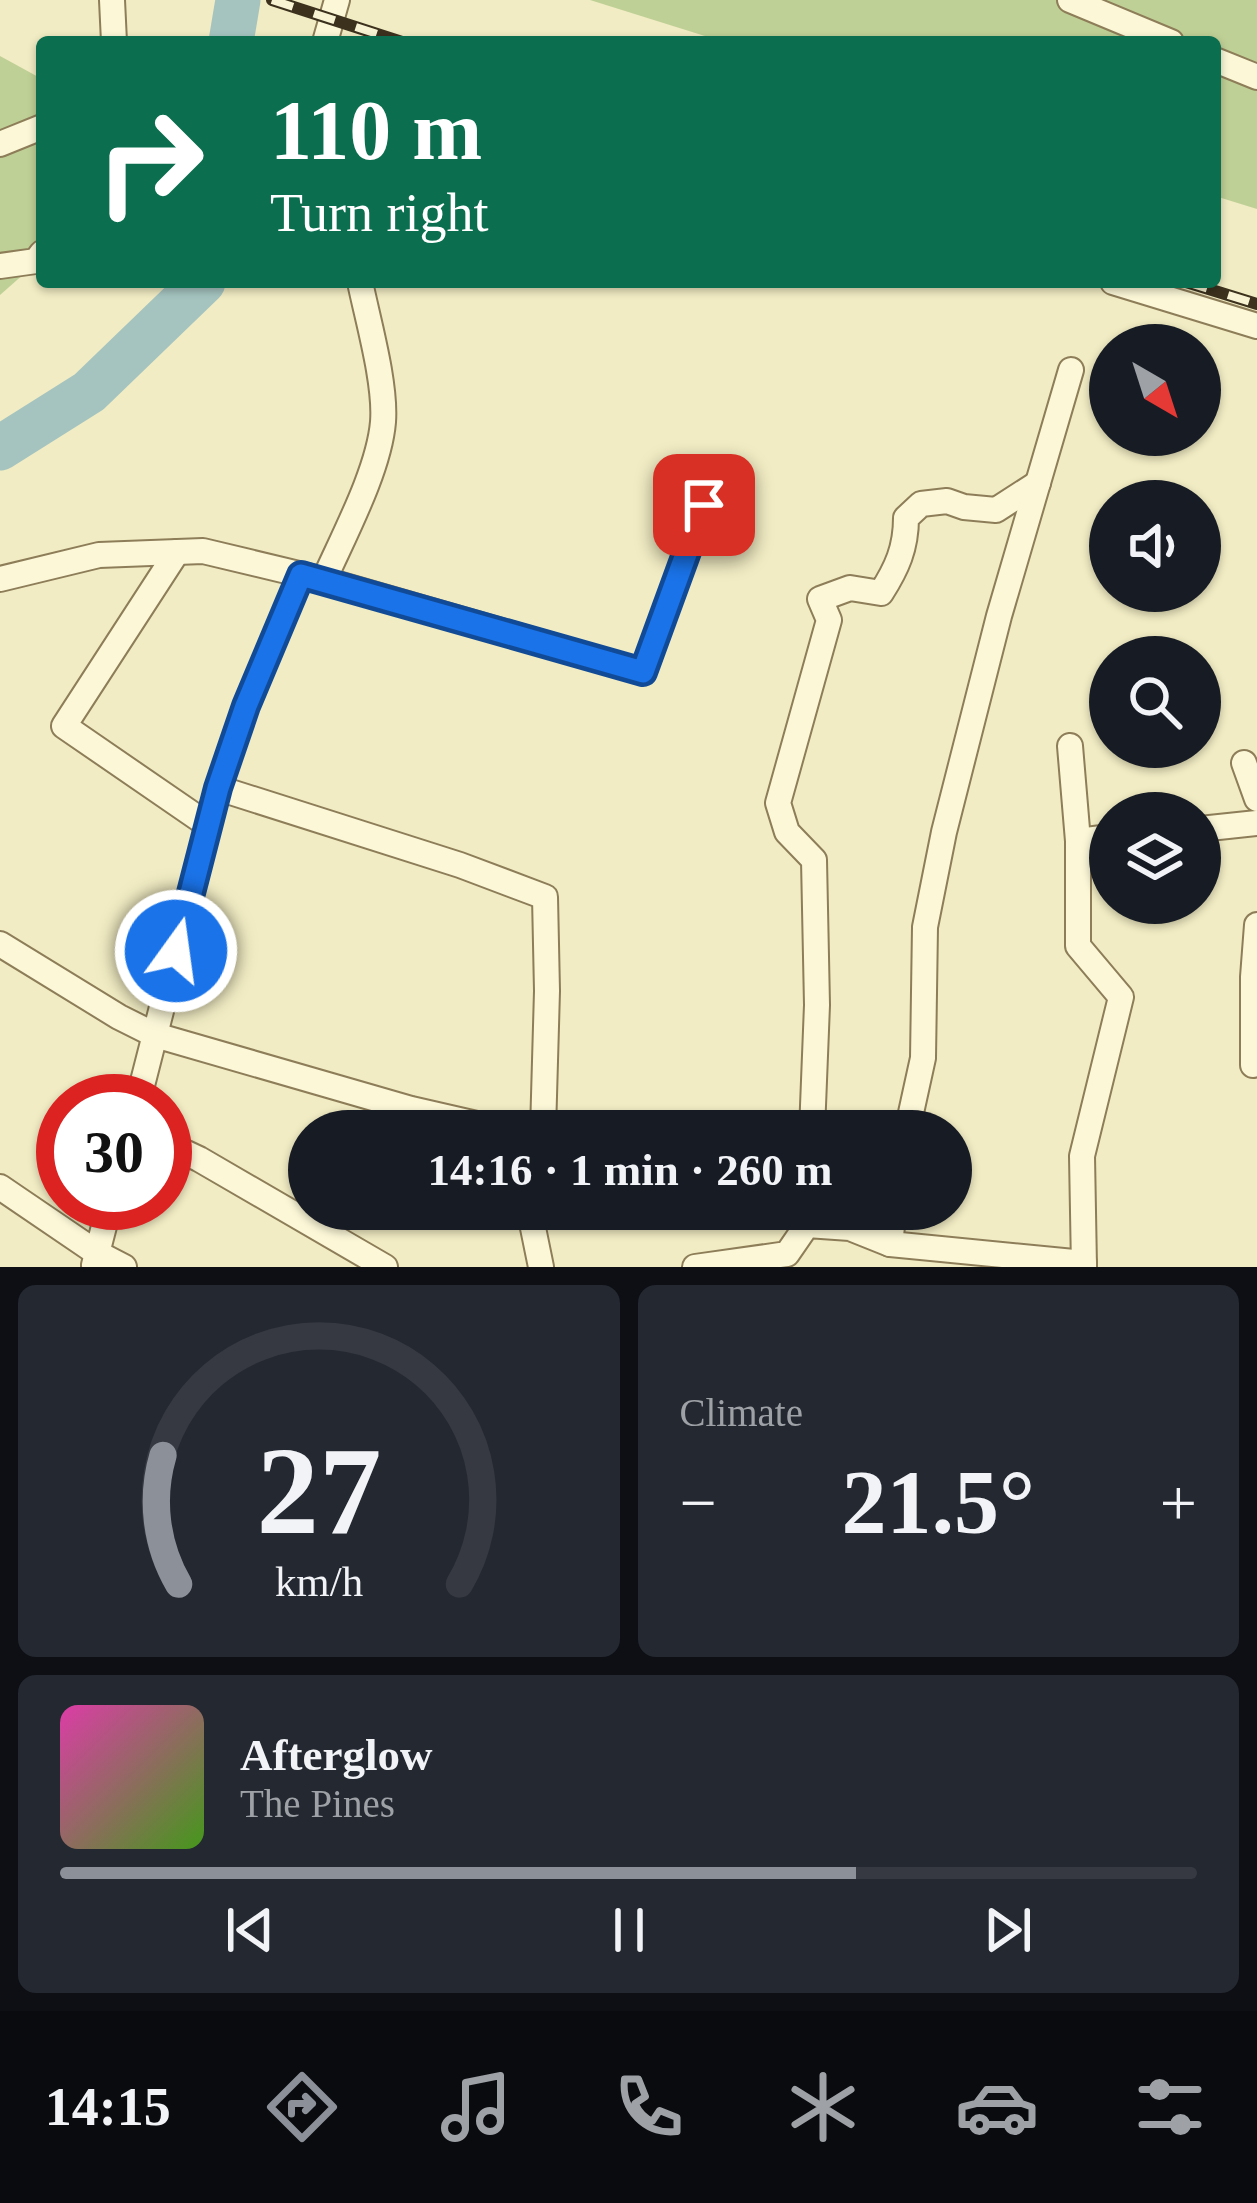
<!DOCTYPE html>
<meta charset="utf-8">
<style>
body{margin:0;font-family:"Times New Roman",serif;background:#242831;color:#f1f3f6;height:100vh;display:flex;flex-direction:column;font-size:45px;white-space:nowrap}
*{box-sizing:border-box;margin:0}
p{font-size:39px;color:#9ea1a6}
.icon{flex:none;width:66px;height:66px;fill:none;stroke:currentColor;stroke-width:2;stroke-linecap:round;stroke-linejoin:round}
.map{position:relative;height:1267px;overflow:hidden}
.side{display:flex;flex-direction:column;gap:18px;padding:18px;background:#0d0f14;flex:1}
.side>*{flex:none}
.guide{position:absolute;left:36px;top:36px;width:1185px;height:252px;border-radius:12px;box-shadow:0 3px 9px #0004;background:#0b6e4f;color:#fff;overflow:hidden}
.needle{width:78px;rotate:141deg}
.fabs{position:absolute;left:1089px;top:324px;display:grid;gap:24px}
.fabs a{display:grid;place-items:center;width:132px;height:132px;border-radius:50%;background:#171b24;box-shadow:0 3px 9px #0004;font-size:60px}
.speed{position:absolute;left:36px;top:1074px;display:flex;gap:24px;font-size:60px;font-weight:700;text-align:center}
.speed>*{display:grid;place-content:center;width:156px;height:156px;border-radius:50%;background:#171b24;box-shadow:0 3px 9px #0004;line-height:1}
.speed .limit{border:18px solid #d22;background:#fff;color:#111}
.pin{position:absolute;display:grid;place-items:center;width:102px;height:102px;color:#fff;margin:-51px;border-radius:24px;box-shadow:0 6px 18px #0006}
.me{position:absolute;width:132px;margin:-66px;rotate:14deg;stroke-linejoin:round;filter:drop-shadow(0 0 9px #0008)}
.turn{display:flex;align-items:center;gap:42px;height:252px;padding:0 36px;font-size:54px}
.turn .icon{width:156px;height:156px;stroke-width:2.5}
.turn b{display:block;font-size:84px;line-height:102px}
.big{font-size:90px;font-weight:700;line-height:1.1}
.side .card{flex:1;display:flex;flex-direction:column;justify-content:center;gap:18px;min-width:0;padding:0 42px;border-radius:18px;background:#242831}
.side .dial{align-items:center;gap:0}
.dial svg{height:312px;overflow:visible;fill:none;stroke:#363941;stroke-width:7;stroke-linecap:round;text-anchor:middle}
.dial text{fill:#f1f3f6;stroke:none}
.song{display:flex;align-items:center;gap:36px}
.cover{width:144px;height:144px;border-radius:18px;background:linear-gradient(135deg,hsl(320 70% 55%),hsl(100 70% 35%))}
.played{height:12px;border-radius:6px;background:linear-gradient(90deg,#8c9099 70%,#363941 70%)}
.keys{display:flex;justify-content:space-around;direction:ltr}
.heat{display:flex;justify-content:space-between;align-items:center;font-size:66px;direction:ltr}
.side .tiles{flex:1;display:grid;gap:18px;grid-template-columns:1fr 1fr}
.card:last-child{grid-column:span 2}
.trip{position:absolute;left:288px;top:1110px;width:684px;height:120px;border-radius:60px;background:#171b24;box-shadow:0 3px 9px #0004;font-weight:700;line-height:120px;text-align:center}
.tab-bar{display:flex;height:192px;justify-content:space-around;align-items:center;background:#090b0e;color:#9ea1a6}
.tab-bar .icon{width:84px;height:84px}
.tab-bar .on{color:#8c9099}
.tab-bar b{font-size:54px;color:#f1f3f6}
.map>svg:first-child{display:block}
</style>
<div class="map">
<svg width="1257" height="1267" viewBox="0 0 1257 1267">
<rect width="100%" height="100%" fill="#f1ecc3"/>
<g fill="#bfd096">
<path d="M590 0H1257V209L1215 196V42H724Z"/>
<path d="M0 56 42 79V258L0 295Z"/>
</g>
<g fill="none" stroke-linecap="round" stroke-linejoin="round">
<g stroke="#a5c4c0" stroke-width="45">
<path d="M231 42 238 0"/>
<path d="M0 448 89 392 203 282"/>
</g>
<defs>
<g id="street">
<path d="M112 0 114 42"/>
<path d="M1070 0 1171 42"/>
<path d="M325 42 337 0"/>
<path d="M1215 60 1257 77"/>
<path d="M0 144 42 127"/>
<path d="M0 266 36 261 42 253"/>
<path d="M1113 282 1257 326"/>
<path d="M177 552 64 726 208 825"/>
<path d="M0 579 99 555 203 551 324 580 643 672 704 505"/>
<path d="M324 580C344 535 379 470 383 422 386 383 368 321 360 282"/>
<path d="M1070 746 1078 841V946L1121 997 1082 1156 1084 1267"/>
<path d="M1244 763 1257 799"/>
<path d="M218 788 460 865 545 897 547 991 543 1131"/>
<path d="M1200 829 1257 823"/>
<path d="M1078 841 1110 837"/>
<path d="M0 944 119 1017 155 1035 411 1109 507 1131"/>
<path d="M1253 1065V977L1257 925"/>
<path d="M138 1101 218 788 246 706 301 575"/>
<path d="M812 1131 817 1005 814 860 787 832 778 803 829 620 820 599 850 588 881 593C897 568 906 548 906 518L921 504 947 501 964 507 996 510 1038 483"/>
<path d="M907 1131 923 1058 925 927 944 832 999 616 1071 370"/>
<path d="M165 1143 199 1159 385 1267"/>
<path d="M0 1187 97 1253 124 1267"/>
<path d="M534 1209 532 1223 541 1267"/>
<path d="M890 1244 894 1209"/>
<path d="M94 1265 110 1203"/>
<path d="M695 1267 787 1254 807 1225 850 1228 890 1244 1084 1263"/>
</g>
</defs>
<use href="#street" stroke="#8d7d58" stroke-width="28"/>
<use href="#street" stroke="#fbf7d7" stroke-width="24"/>
<defs>
<g id="rail">
<path d="M272 0 402 42"/>
<path d="M1186 282 1257 304"/>
</g>
</defs>
<use href="#rail" stroke="#3c311d" stroke-width="12"/>
<use href="#rail" stroke="#f8f4d3" stroke-width="8" stroke-dasharray="22" stroke-linecap="butt"/>
</g>
<g fill="none" stroke-linecap="round" stroke-linejoin="round">
<defs>
<path id="route" d="M176 951 218 788 246 706 301 575 643 672 704 505"/>
</defs>
<use href="#route" stroke="#114b97" stroke-width="30"/>
<use href="#route" stroke="#1a73e8" stroke-width="21"/>
</g>
</svg>
<div class="fabs">
<a><svg class="needle" viewBox="-14 -14 28 28"><path d="M0-13l5 13h-10z" fill="#e53935"/><path d="M0 13l5-13h-10z" fill="#9ea1a6"/></svg></a>
<a><svg class="icon" aria-label="sound" viewBox="0 0 24 24"><path d="M4 9h4l5-4v14l-5-4H4zM17 9q2 3 0 6"/></svg></a>
<a><svg class="icon" aria-label="search" viewBox="0 0 24 24"><circle cx="10" cy="10" r="6"/><path d="M15 15l6 6"/></svg></a>
<a><svg class="icon" aria-label="layers" viewBox="0 0 24 24"><path d="M12 4l9 5-9 5-9-5zM3 14l9 5 9-5"/></svg></a>
</div>
<div class="speed"><div class="limit">30</div></div>
<div class="pin" style="left:704px;top:505px;background:#d93025"><svg class="icon" aria-label="arrive" viewBox="0 0 24 24"><path d="M6 21V4h12l-3 4 3 4H6"/></svg></div>
<svg class="me" style="left:176px;top:951px" viewBox="-20 -20 40 40"><circle r="17" fill="#1a73e8" stroke="#fff" stroke-width="3"/><path d="M0-11L8 9 0 5-8 9z" fill="#fff"/></svg>
<div class="trip">14:16 · 1 min · 260 m</div>
<div class="guide">
<div class="turn"><svg class="icon" aria-label="right" viewBox="0 0 24 24"><path d="M7 20v-9h11M14 6l5 5-5 5"/></svg><div><b>110 m</b>Turn right</div></div>
</div>
</div>
<section class="side">
<div class="tiles">
<div class="card dial"><svg viewBox="0 0 100 80">
<path d="M14 69A42 42 0 1 1 86 69"/>
<path d="M14 69A42 42 0 0 1 10 36" stroke="#8c9099"/>
<text x="50" y="56" font-size="32" font-weight="700">27</text>
<text x="50" y="72" font-size="11">km/h</text>
</svg></div>
<div class="card"><p>Climate</p>
<div class="heat"><a>−</a><b class="big">21.5°</b><a>+</a></div>
</div>
<div class="card">
<div class="song"><i class="cover"></i><div><b>Afterglow</b><p>The Pines</p></div></div>
<div class="played"></div>
<div class="keys"><svg class="icon" aria-label="previous" viewBox="0 0 24 24"><path d="M18 5L8 12l10 7zM5 5v14"/></svg><svg class="icon" aria-label="pause" viewBox="0 0 24 24"><path d="M8 5v14M16 5v14"/></svg><svg class="icon" aria-label="next" viewBox="0 0 24 24"><path d="M6 5l10 7-10 7zM19 5v14"/></svg></div>
</div>
</div>
</section>
<nav class="tab-bar">
<b>14:15</b>
<svg class="icon on" aria-label="directions" viewBox="0 0 24 24"><path d="M12 3l9 9-9 9-9-9zM9 14v-3h6M13 9l2 2-2 2"/></svg>
<svg class="icon" aria-label="music" viewBox="0 0 24 24"><path d="M9 18V5l10-2v13"/><circle cx="6" cy="18" r="3"/><circle cx="16" cy="16" r="3"/></svg>
<svg class="icon" aria-label="phone" viewBox="0 0 24 24"><path d="M5 4h4l2 5-3 2q2 4 5 5l2-3 5 2v4C11 20 4 13 5 4z"/></svg>
<svg class="icon" aria-label="climate" viewBox="0 0 24 24"><path d="M12 3v18M4 7l16 10M4 17L20 7"/></svg>
<svg class="icon" aria-label="car" viewBox="0 0 24 24"><path d="M5 17H2v-5l4-1 3-4h7l3 4 3 1v5h-3M9 17h6M6 11h13"/><circle cx="7" cy="17" r="2"/><circle cx="17" cy="17" r="2"/></svg>
<svg class="icon" aria-label="filters" viewBox="0 0 24 24"><path d="M4 7h16M4 17h16"/><circle cx="9" cy="7" r="2"/><circle cx="15" cy="17" r="2"/></svg>
</nav>
